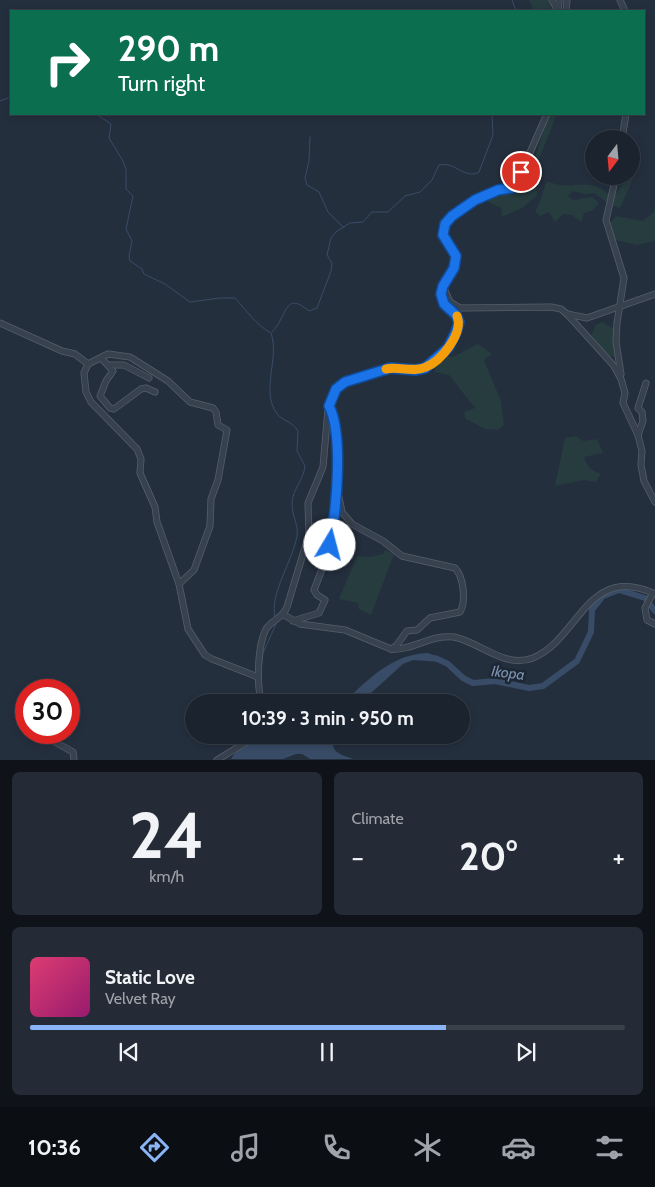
<!DOCTYPE html>
<meta charset="utf-8">
<style>
body{margin:0;font-family:Cabin,sans-serif;background:#242b36;color:#f1f3f6;height:100vh;display:flex;flex-direction:column;font-size:19px;white-space:nowrap}
*{box-sizing:border-box;margin:0}
p{font-size:16px;color:#a0a4aa}
.icon{flex:none;width:28px;height:28px;fill:none;stroke:currentColor;stroke-width:2;stroke-linecap:round;stroke-linejoin:round}
.map{position:relative;height:760px;overflow:hidden}
.details{display:flex;flex-direction:column;gap:12px;padding:12px;background:#0f1319;flex:1}
.details>*{flex:none}
.banner{position:absolute;left:10px;top:10px;width:635px;height:105px;border-radius:0px;box-shadow:0 2px 8px #0003,0 0 0 1px #39404a;background:#0b6e4f;color:#fff;overflow:hidden}
.needle{width:32px;rotate:196deg}
.tools{position:absolute;left:585px;top:130px;display:grid;gap:10px}
.tools a{display:grid;place-items:center;width:55px;height:55px;border-radius:50%;background:#1b232e;box-shadow:0 2px 8px #0003,0 0 0 1px #39404a;font-size:25px}
.speed{position:absolute;left:15px;top:679px;display:flex;gap:10px;font-size:25px;font-weight:700;text-align:center}
.speed>*{display:grid;place-content:center;width:65px;height:65px;border-radius:50%;background:#1b232e;box-shadow:0 2px 8px #0003,0 0 0 1px #39404a;line-height:1}
.speed .limit{border:8px solid #d22;background:#fff;color:#111}
.pin{position:absolute;display:grid;place-items:center;width:42px;height:42px;color:#fff;margin:-21px;border:2px solid #fff;border-radius:50%;box-shadow:0 1px 5px #0007}
.me{position:absolute;width:55px;margin:-28px;rotate:8deg;stroke-linejoin:round;filter:drop-shadow(0 0 4px #0008)}
.turn{display:flex;align-items:center;gap:18px;height:105px;padding:0 25px;font-size:22px}
.turn .icon{width:65px;height:65px;stroke-width:2.5}
.turn b{display:block;font-size:35px;line-height:42px}
.big{font-size:38px;font-weight:800;line-height:1.1}
.details .widget{flex:1;display:flex;flex-direction:column;justify-content:center;gap:8px;min-width:0;padding:0 18px;border-radius:8px;background:#242b36}
.details .dial{align-items:center;gap:0}
.dial b{font-size:65px;line-height:1}
.song{display:flex;align-items:center;gap:15px}
.cover{width:60px;height:60px;border-radius:8px;background:linear-gradient(135deg,hsl(340 70% 55%),hsl(320 70% 35%))}
.played{height:5px;border-radius:2px;background:linear-gradient(90deg,#8ab4f8 70%,#39404a 70%)}
.keys{display:flex;justify-content:space-around;direction:ltr}
.heat{display:flex;justify-content:space-between;align-items:center;font-size:28px;direction:ltr}
.details .tiles{flex:1;display:grid;gap:12px;grid-template-columns:1fr 1fr}
.widget:last-child{grid-column:span 2}
.trip{position:absolute;left:185px;top:694px;width:285px;height:50px;border-radius:25px;background:#1b232e;box-shadow:0 2px 8px #0003,0 0 0 1px #39404a;font-weight:800;line-height:50px;text-align:center}
.tabs{display:flex;height:80px;justify-content:space-around;align-items:center;background:#0b0e12;color:#a0a4aa}
.tabs .icon{width:35px;height:35px}
.tabs .on{color:#8ab4f8}
.tabs b{font-size:22px;color:#f1f3f6}
.map>svg:first-child{display:block}
</style>
<div class="map">
<svg width="655" height="760" viewBox="0 0 655 760">
<rect width="100%" height="100%" fill="#242f3e"/>
<g fill="#263c3f">
<path d="M529 0H548L552 11H534Z"/>
<path d="M549 114H557L534 171 533 165Z"/>
<path d="M628 176 633 179 620 208 610 205 595 193 585 194 572 191 568 196 573 200 592 197 599 203 593 210 584 213 581 222 572 215 563 214 555 222 549 212 540 216 535 211C542 201 542 192 547 181 567 190 578 181 595 186 601 188 608 194 613 198Z"/>
<path d="M536 183 537 195 522 208 502 217 501 208 488 202 492 195 507 193Z"/>
<path d="M655 200V241L637 245 615 240 610 223 616 216 643 221 654 212Z"/>
<path d="M602 322 616 330 618 359 604 353 591 336 596 325Z"/>
<path d="M478 344 492 354 484 360 501 401 504 425 498 430 485 429 466 419 464 412 475 408 449 375 435 372V364L442 357H453Z"/>
<path d="M576 436 583 441 597 439 603 453 584 457C587 467 591 470 601 474L596 482 584 480 555 486 565 438Z"/>
<path d="M385 550 394 554 371 615 359 609 358 603 339 599 357 556 370 557 383 554Z"/>
</g>
<g fill="#394c67">
<path d="M428 653 441 658 442 662 413 660 403 664 361 702H344C369 679 392 654 428 653Z"/>
<path d="M313 735H334C329 752 339 754 353 759H310L302 754H296L283 759H231C251 726 300 751 313 735Z"/>
</g>
<g fill="none" stroke-linecap="round" stroke-linejoin="round">
<g stroke="#394c67" stroke-width="1">
<path d="M512 0 516 11"/>
<path d="M0 101 11 97"/>
<path d="M96 114 111 124 109 138 123 161 126 169V189L133 196 126 229 132 241 129 256 130 261 142 269 144 274 165 284 190 302 220 298H235C247 311 256 325 271 333 280 359 260 390 277 414 283 421 293 422 298 431L297 451 305 466C304 479 293 489 292 502 291 514 299 525 297 536 293 560 269 595 275 617"/>
<path d="M310 137 309 161 305 178 307 185 319 192 328 212 343 227"/>
<path d="M272 332C288 316 284 290 309 311L317 308 331 271 332 263 327 255 331 238 337 231 350 223 363 222 372 212H388L405 196 420 192 432 180 439 165C455 161 465 180 479 172L493 135 492 114"/>
<path d="M261 670 263 653 276 624"/>
<path d="M263 696 265 702"/>
<path d="M275 735 277 741"/>
</g>
<path stroke="#394c67" stroke-width="6" d="M435 658 448 664 463 678 473 683 495 681 529 688 543 686 577 661 591 632 592 610 603 596 619 590 645 598 655 611"/>
<defs>
<g id="minor">
<path d="M552 0 558 11"/>
<path d="M620 0 625 11"/>
<path d="M558 11 559 0"/>
<path d="M566 11 567 0"/>
<path d="M622 139 626 114"/>
<path d="M616 176 606 220 624 278 617 323 616 342 621 374"/>
<path d="M443 286 450 302 460 308 551 307 561 309 567 314 614 366 621 379 625 393 623 403 638 435 642 451 641 465 644 481 655 502"/>
<path d="M567 314 587 318 655 294"/>
<path d="M0 323 62 351 75 354 88 364"/>
<path d="M101 358 113 371 106 381 100 396 110 408 114 409 141 389 146 388 155 392"/>
<path d="M108 365H124L149 378"/>
<path d="M329 406C341 428 337 461 336 485"/>
<path d="M638 435 643 421 642 412 638 408 646 383"/>
<path d="M336 483 342 512 352 524 383 541 402 556 455 568C464 577 466 602 460 612L430 618 417 630 407 631 396 646 391 649"/>
<path d="M179 584 194 570 210 526 211 499 218 480 227 430 218 425 216 412 213 408 190 402 168 381 130 357 108 354 88 364 84 373 86 392 91 402 137 449 141 459 140 473 155 507 157 522 179 584 188 629 205 655 212 659 258 677"/>
<path d="M284 615 300 624 345 630 391 649C412 651 431 634 454 637 480 642 505 669 533 658 579 639 587 564 653 593L645 608 647 620 655 624"/>
<path d="M293 621 319 613 325 600 317 595 314 590 329 551 335 495"/>
<path d="M261 702C257 683 257 647 266 629 272 620 283 618 287 607L309 534 308 503 323 467 328 409 336 389 345 382 390 368 415 370 425 368 448 348 456 332 459 321 456 315 444 304 441 295 443 286 454 267 456 256 443 235 445 224 455 213 475 200 498 190 512 188 517 182 547 114"/>
<path d="M55 742 73 752 74 760"/>
<path d="M217 760 258 735"/>
</g>
</defs>
<use href="#minor" stroke="#565f6c" stroke-width="7"/>
<use href="#minor" stroke="#38414e" stroke-width="5.5"/>
</g>
<g fill="none" stroke-linecap="round" stroke-linejoin="round">
<defs>
<path id="route" d="M330 545C336 512 344 435 329 406L336 389 345 382 390 368 415 370 425 368 448 348 456 332 459 322 456 315 444 304 441 294 443 286 454 268 456 256 443 235 445 224 452 216 475 200 498 190 512 188 518 182 521 172"/>
</defs>
<use href="#route" stroke="#114b97" stroke-width="12"/>
<use href="#route" stroke="#1a73e8" stroke-width="9"/>
<path stroke="#f59e0b" stroke-width="9" d="M386 369C399 366 413 373 426 367 441 361 464 333 457 316"/>
</g>
<g text-anchor="middle" dominant-baseline="central" stroke-width="5" stroke-linejoin="round" paint-order="stroke">
<g font-size="15" font-style="italic" fill="#7c92b1" stroke="#1d2633">
<text transform="translate(508 673) rotate(7)">Ikopa</text>
</g>
</g>
</svg>
<div class="tools">
<a><svg class="needle" viewBox="-14 -14 28 28"><path d="M0-13l5 13h-10z" fill="#e53935"/><path d="M0 13l5-13h-10z" fill="#a0a4aa"/></svg></a>
</div>
<div class="speed"><div class="limit">30</div></div>
<div class="pin" style="left:521px;top:172px;background:#d93025"><svg class="icon" aria-label="arrive" viewBox="0 0 24 24"><path d="M6 21V4h12l-3 4 3 4H6"/></svg></div>
<svg class="me" style="left:330px;top:545px" viewBox="-20 -20 40 40"><circle r="19" fill="#fff"/><path d="M0-13L10 11 0 6-10 11z" fill="#1a73e8"/></svg>
<div class="trip">10:39 · 3 min · 950 m</div>
<div class="banner">
<div class="turn"><svg class="icon" aria-label="right" viewBox="0 0 24 24"><path d="M7 20v-9h11M14 6l5 5-5 5"/></svg><div><b>290 m</b>Turn right</div></div>
</div>
</div>
<section class="details">
<div class="tiles">
<div class="widget dial"><b>24</b><p>km/h</p></div>
<div class="widget"><p>Climate</p>
<div class="heat"><a>−</a><b class="big">20°</b><a>+</a></div>
</div>
<div class="widget">
<div class="song"><i class="cover"></i><div><b>Static Love</b><p>Velvet Ray</p></div></div>
<div class="played"></div>
<div class="keys"><svg class="icon" aria-label="previous" viewBox="0 0 24 24"><path d="M18 5L8 12l10 7zM5 5v14"/></svg><svg class="icon" aria-label="pause" viewBox="0 0 24 24"><path d="M8 5v14M16 5v14"/></svg><svg class="icon" aria-label="next" viewBox="0 0 24 24"><path d="M6 5l10 7-10 7zM19 5v14"/></svg></div>
</div>
</div>
</section>
<nav class="tabs">
<b>10:36</b>
<svg class="icon on" aria-label="directions" viewBox="0 0 24 24"><path d="M12 3l9 9-9 9-9-9zM9 14v-3h6M13 9l2 2-2 2"/></svg>
<svg class="icon" aria-label="music" viewBox="0 0 24 24"><path d="M9 18V5l10-2v13"/><circle cx="6" cy="18" r="3"/><circle cx="16" cy="16" r="3"/></svg>
<svg class="icon" aria-label="phone" viewBox="0 0 24 24"><path d="M5 4h4l2 5-3 2q2 4 5 5l2-3 5 2v4C11 20 4 13 5 4z"/></svg>
<svg class="icon" aria-label="climate" viewBox="0 0 24 24"><path d="M12 3v18M4 7l16 10M4 17L20 7"/></svg>
<svg class="icon" aria-label="car" viewBox="0 0 24 24"><path d="M5 17H2v-5l4-1 3-4h7l3 4 3 1v5h-3M9 17h6M6 11h13"/><circle cx="7" cy="17" r="2"/><circle cx="17" cy="17" r="2"/></svg>
<svg class="icon" aria-label="filters" viewBox="0 0 24 24"><path d="M4 7h16M4 17h16"/><circle cx="9" cy="7" r="2"/><circle cx="15" cy="17" r="2"/></svg>
</nav>
